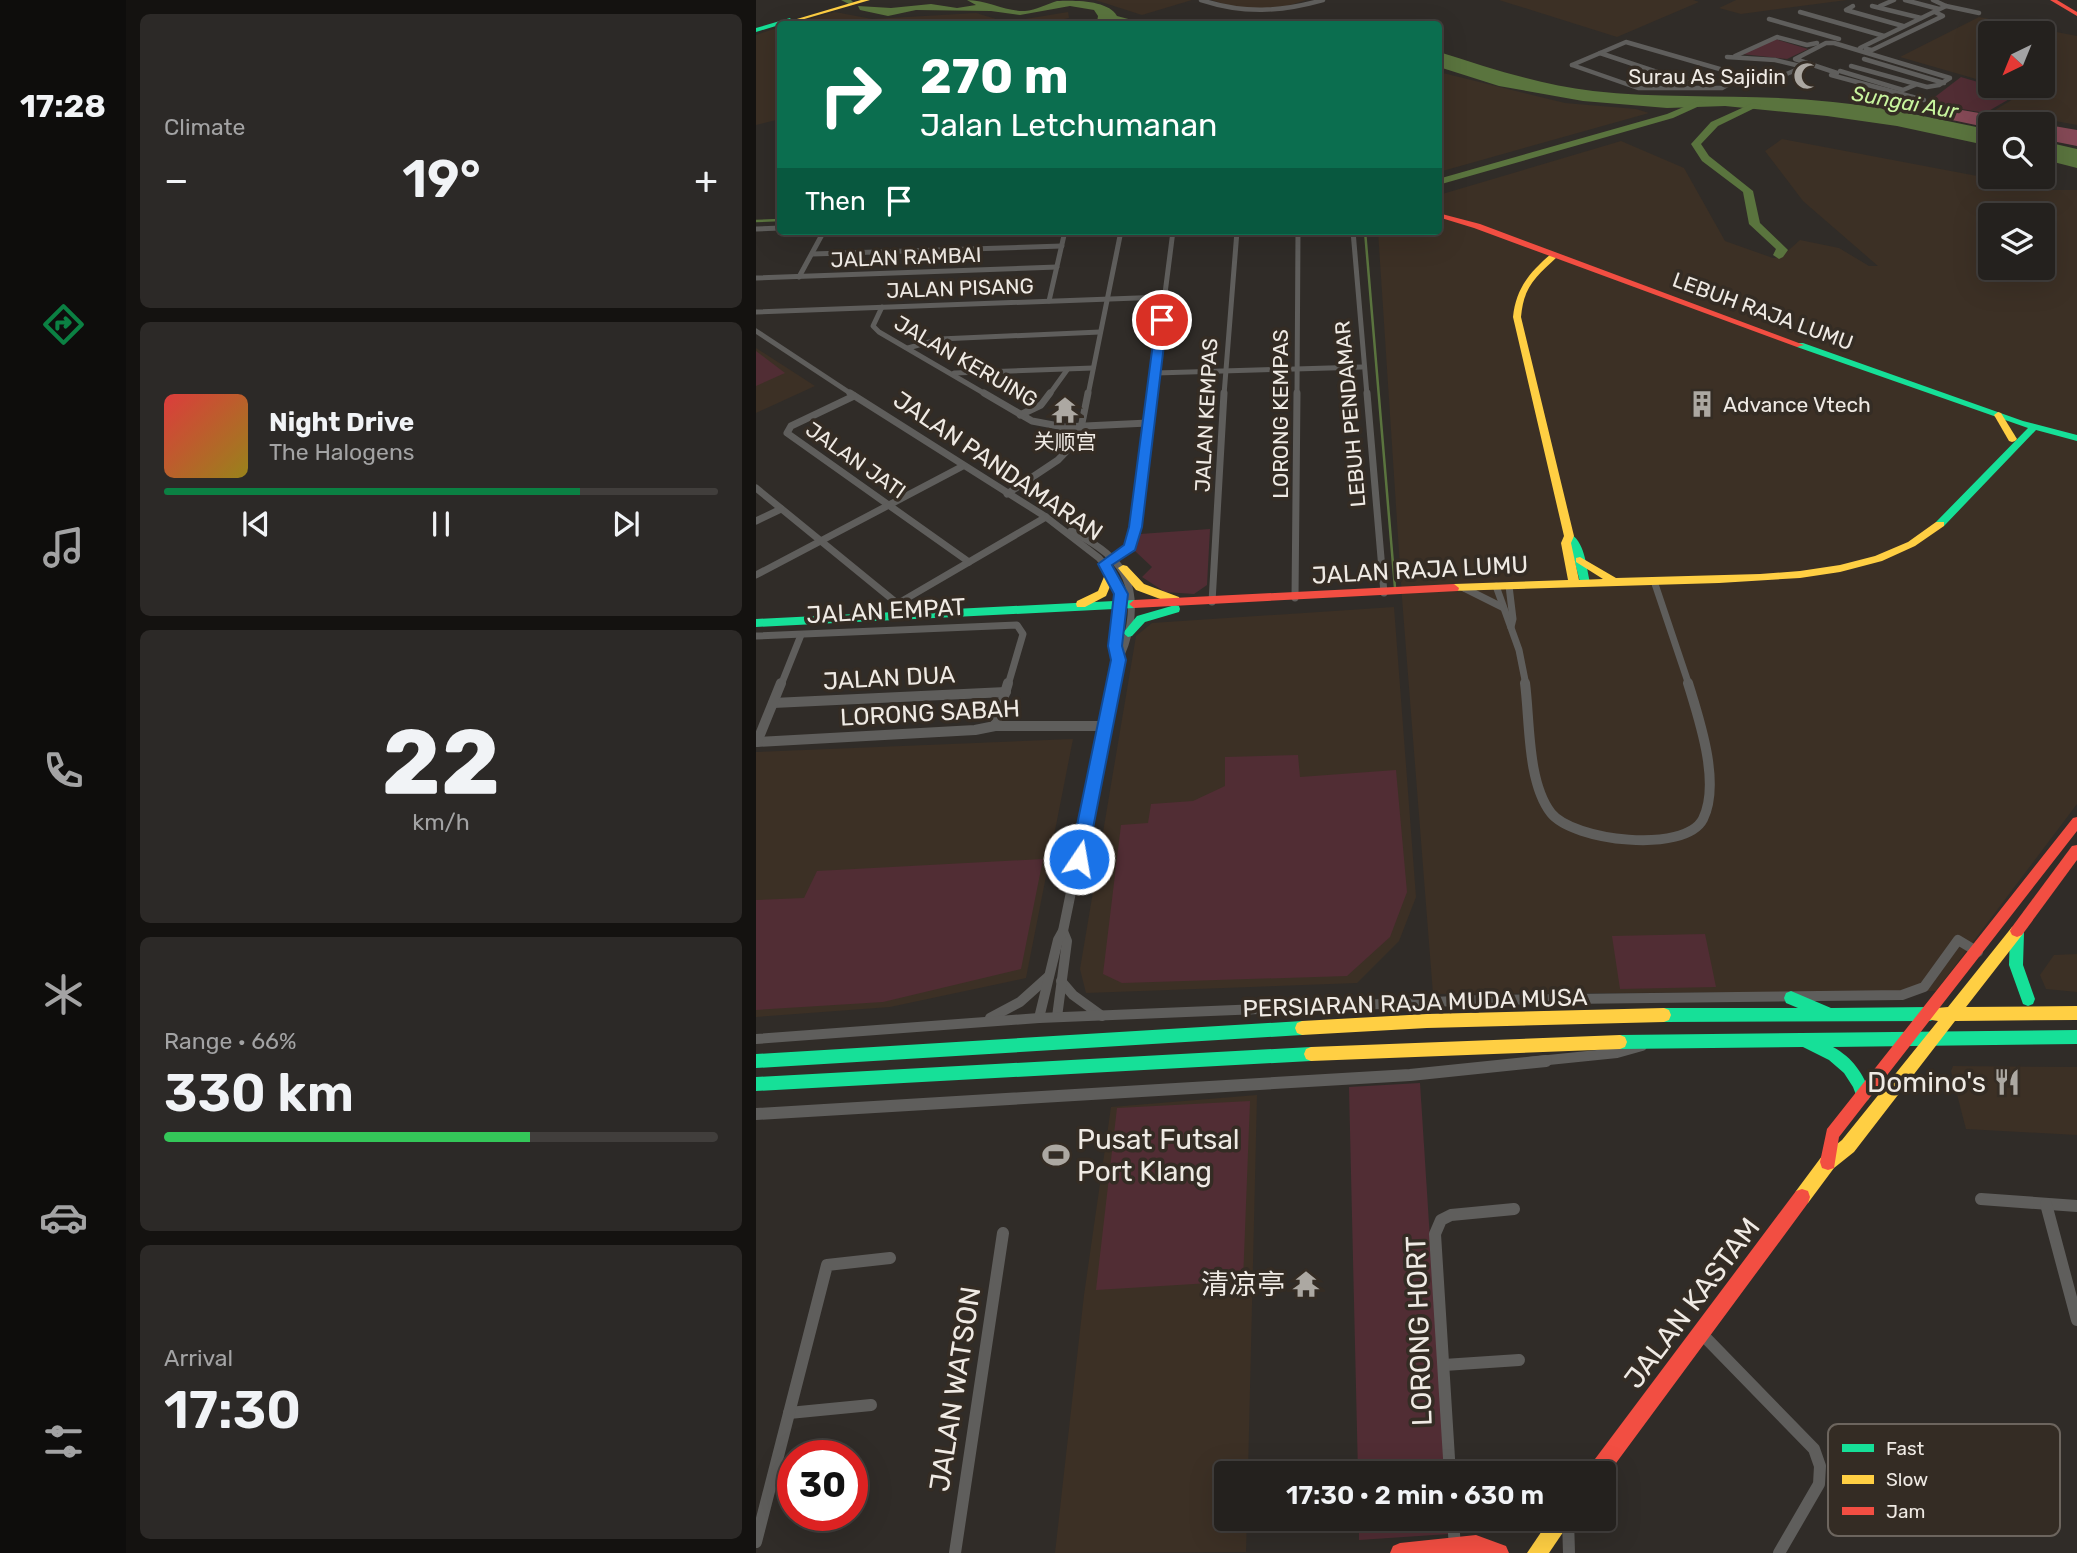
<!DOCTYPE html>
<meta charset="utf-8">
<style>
body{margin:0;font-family:Rubik,"Noto Sans SC",sans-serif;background:#2c2927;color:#f1f3f6;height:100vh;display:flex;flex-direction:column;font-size:26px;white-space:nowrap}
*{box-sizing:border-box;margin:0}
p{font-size:23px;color:#a3a3a4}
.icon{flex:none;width:38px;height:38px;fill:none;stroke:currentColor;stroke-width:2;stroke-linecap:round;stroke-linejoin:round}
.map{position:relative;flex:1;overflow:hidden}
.panel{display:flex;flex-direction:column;gap:14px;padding:14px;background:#141210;width:630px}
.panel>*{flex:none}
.top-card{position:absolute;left:21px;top:21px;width:665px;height:214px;border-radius:7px;box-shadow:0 7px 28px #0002,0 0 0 2px #413e3c;background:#0b6e4f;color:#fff;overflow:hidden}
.needle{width:46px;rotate:223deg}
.tools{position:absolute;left:1222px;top:21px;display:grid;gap:14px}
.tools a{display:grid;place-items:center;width:77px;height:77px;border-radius:7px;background:#24211e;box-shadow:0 7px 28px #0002,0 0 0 2px #413e3c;font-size:35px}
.speed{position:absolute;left:21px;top:1440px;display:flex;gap:14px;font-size:35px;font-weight:700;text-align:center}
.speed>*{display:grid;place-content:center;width:91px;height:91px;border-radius:50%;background:#24211e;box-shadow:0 7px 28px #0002,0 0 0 2px #413e3c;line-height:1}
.speed .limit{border:10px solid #d22;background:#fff;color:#111}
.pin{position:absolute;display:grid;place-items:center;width:60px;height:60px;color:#fff;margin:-30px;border:4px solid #fff;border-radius:50%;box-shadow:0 2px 7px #0007}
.me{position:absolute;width:77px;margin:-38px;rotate:12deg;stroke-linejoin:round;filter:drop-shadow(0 0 5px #0008)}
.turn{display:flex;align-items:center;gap:24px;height:147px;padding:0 28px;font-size:32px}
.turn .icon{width:91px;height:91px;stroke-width:2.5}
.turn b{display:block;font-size:49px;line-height:60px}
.then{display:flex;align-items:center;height:66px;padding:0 28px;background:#0003;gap:14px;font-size:26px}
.big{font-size:52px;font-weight:600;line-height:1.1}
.panel .widget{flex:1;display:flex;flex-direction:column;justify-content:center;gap:10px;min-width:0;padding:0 24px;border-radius:10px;background:#2c2927}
.panel .dial{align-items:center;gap:0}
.dial b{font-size:91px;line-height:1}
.song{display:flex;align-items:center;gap:21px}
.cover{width:84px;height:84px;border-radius:10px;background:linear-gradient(135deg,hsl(0 70% 55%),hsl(50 70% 35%))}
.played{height:7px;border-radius:4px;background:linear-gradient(90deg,#0b8043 75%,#413e3c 75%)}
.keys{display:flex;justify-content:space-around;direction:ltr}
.heat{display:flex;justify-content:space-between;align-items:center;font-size:38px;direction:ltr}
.charge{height:10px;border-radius:5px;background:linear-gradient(90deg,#34c759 66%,#413e3c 0)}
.trip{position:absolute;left:458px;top:1461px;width:402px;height:70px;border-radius:7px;background:#24211e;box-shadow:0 7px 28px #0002,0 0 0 2px #413e3c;font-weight:600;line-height:70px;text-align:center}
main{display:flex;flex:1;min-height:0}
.menu{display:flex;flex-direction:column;width:126px;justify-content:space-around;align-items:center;background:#0e0d0c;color:#a3a3a4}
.menu .icon{width:49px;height:49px}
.menu .on{color:#0b8043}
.menu b{font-size:32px;color:#f1f3f6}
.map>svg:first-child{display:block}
</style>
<main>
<nav class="menu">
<b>17:28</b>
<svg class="icon on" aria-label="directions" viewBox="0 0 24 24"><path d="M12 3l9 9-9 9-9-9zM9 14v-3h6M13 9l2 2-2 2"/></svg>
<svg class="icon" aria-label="music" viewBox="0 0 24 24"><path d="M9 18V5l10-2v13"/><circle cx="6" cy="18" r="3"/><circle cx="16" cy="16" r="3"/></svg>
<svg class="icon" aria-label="phone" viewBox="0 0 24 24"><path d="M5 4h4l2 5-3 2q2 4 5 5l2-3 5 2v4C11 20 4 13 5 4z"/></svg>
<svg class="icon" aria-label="climate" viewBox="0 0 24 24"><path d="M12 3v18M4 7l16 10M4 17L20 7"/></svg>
<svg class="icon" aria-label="car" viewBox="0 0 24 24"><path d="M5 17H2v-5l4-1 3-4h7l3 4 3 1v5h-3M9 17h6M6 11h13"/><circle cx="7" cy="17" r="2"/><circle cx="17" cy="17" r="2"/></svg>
<svg class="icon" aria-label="filters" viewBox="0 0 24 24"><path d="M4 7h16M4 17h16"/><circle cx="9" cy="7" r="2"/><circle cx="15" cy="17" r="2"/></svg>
</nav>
<section class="panel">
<div class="widget"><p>Climate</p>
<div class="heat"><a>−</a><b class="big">19°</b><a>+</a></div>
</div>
<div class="widget">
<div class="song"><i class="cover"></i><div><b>Night Drive</b><p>The Halogens</p></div></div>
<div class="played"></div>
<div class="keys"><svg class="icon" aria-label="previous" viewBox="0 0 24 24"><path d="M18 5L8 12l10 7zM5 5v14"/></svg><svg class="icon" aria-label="pause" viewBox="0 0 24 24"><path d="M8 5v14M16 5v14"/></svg><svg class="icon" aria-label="next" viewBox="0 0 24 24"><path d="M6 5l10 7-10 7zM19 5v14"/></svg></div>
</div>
<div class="widget dial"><b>22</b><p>km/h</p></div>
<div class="widget"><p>Range · 66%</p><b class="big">330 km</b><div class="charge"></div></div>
<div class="widget"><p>Arrival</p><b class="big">17:30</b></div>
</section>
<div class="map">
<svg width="1321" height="1553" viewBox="0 0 1321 1553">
<rect width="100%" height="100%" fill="#302c28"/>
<g fill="#3c3025" fill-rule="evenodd">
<path d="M339 0H436L386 15Z"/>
<path d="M455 0H550L525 8 485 9Z"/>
<path d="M743 0H937L943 2 861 37Z"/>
<path d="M980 0H1091L985 14 963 8Z"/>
<path d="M79 12 116 19 220 13 250 22 312 12 313 18 287 24H35Z"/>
<path d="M1223 17 1321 36V125L1239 110 1267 93 1244 86H1286V33H1234V83L1144 57Z"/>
<path d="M24 27V119L0 125V35Z"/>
<path d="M683 72 809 103 880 109 893 113 683 172Z"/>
<path d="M1026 139 1295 190H1321V804L1180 991 677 994 646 598 622 231H682L683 195 865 141 928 168 969 241 1017 258 1025 257 1044 240 1083 248 1113 266H1122L1047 201 1009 151ZM1234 215H1286V268H1234Z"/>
<path d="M0 348 59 386 0 413Z"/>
<path d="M638 607 660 897 643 941 601 983 330 993 324 969 380 636 396 623Z"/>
<path d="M317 739 270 978 134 1007 0 1017V752Z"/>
<path d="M1321 954V992L1290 989 1284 975 1298 955Z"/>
<path d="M1197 1066 1321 1067V1135L1210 1129 1195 1071Z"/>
<path d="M501 1095 492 1473 471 1474V1519H491L490 1552 299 1553 328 1295 355 1107Z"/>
</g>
<g fill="#512d34">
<path d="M1019 39 1052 49 1031 59 986 54Z"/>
<path d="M1205 77 1262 94 1229 113 1171 103Z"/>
<path d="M0 351 29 373 0 386Z"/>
<path d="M454 529 451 585 438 594 409 592 386 577 396 567 379 551 384 534Z"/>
<path d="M542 755 544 777 640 770 651 892 634 937 591 976 366 983 347 974 365 825 392 823 395 804 437 801 469 786V757Z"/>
<path d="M287 859 265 969 127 1002 0 1010V900L48 898 61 871Z"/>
<path d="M949 934 960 987 864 989 856 936Z"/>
<path d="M664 1083 689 1473H602L593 1087Z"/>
<path d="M494 1101 487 1281 340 1290 361 1108Z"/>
<path d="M603 1519H692L693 1534 603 1540Z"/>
</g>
<path fill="#854956" d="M1200 109 1321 130V146L1286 139V124H1234V128L1196 120Z"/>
<g fill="#5a743e">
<path d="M211 0C231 0 251 12 269 11 280 10 291 4 301 1 318 0 353 0 361 16L376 20H422L460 24H332L341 22 342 16 338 10 314 6 264 15 235 11 160 10 132 16 104 10 102 6 135 8 175 4 201 8 220 5Z"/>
<path d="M683 52C734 68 784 85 837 91 917 100 997 93 1077 102 1130 107 1182 119 1234 130V146L1141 126 1071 116 969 106 911 108 827 101 743 86 683 67Z"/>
<path d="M1286 141 1321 149V168L1286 159Z"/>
</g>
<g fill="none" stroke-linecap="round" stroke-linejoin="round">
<g stroke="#5a743e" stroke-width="2.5">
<path d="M0 221 24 220"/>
<path d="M609 231 639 588"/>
</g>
<g fill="#5a743e" fill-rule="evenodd">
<path d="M85 0H95L97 2 93 4Z"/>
<path d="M942 101 950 103 917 118 682 185V179L911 114Z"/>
<path d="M997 103 1005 105 962 126 945 144 953 156 997 191 1004 223 1032 250 1027 257 1023 259 1017 255 1020 249 993 224 987 192 946 161 935 144 955 122Z"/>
</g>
<g stroke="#5f5e5c" stroke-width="4.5">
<path d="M445 0C488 14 524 12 567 0"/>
<path d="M1149 0 1183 9"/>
<path d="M1177 0 1190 6 1223 13"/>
<path d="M1097 6 1090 10 1147 26"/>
<path d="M1116 6 1165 18"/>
<path d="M1124 6 1138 0"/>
<path d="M1044 12 1128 36"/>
<path d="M1013 19 1083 39"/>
<path d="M1104 48 1190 6"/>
<path d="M1110 49 1116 50 1187 16 1179 12"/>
<path d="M844 53 937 84"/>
<path d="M979 56 1021 37 1051 45 1061 43"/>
<path d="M971 57 1019 60 1044 66"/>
<path d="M1108 59 1188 83"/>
<path d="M816 65 870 42 988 76 1021 78 1047 67"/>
<path d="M816 65 882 88H966L988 76"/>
<path d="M1084 71 1147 90 1159 85"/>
<path d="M1081 73 1039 59 1070 43H1078L1194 78 1183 85 1171 87 1095 66"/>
<path d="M1075 75 1168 100"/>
</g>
<g stroke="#5f5e5c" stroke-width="5">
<path d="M0 229 24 228"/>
<path d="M597 231 611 395"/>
<path d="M56 254 306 246"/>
<path d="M43 277 68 231"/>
<path d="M0 278 301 267"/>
<path d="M293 301 309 231"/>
<path d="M126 307 117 326 123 332 231 395"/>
<path d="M0 312 408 297"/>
<path d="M0 331 97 395"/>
<path d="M152 348 184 339 344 332"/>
<path d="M198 373 337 368"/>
<path d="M400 373 606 367"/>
<path d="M293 395 311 370"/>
<path d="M332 395 365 231"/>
<path d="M396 395 417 231"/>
<path d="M468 395 481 231"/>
<path d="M541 395 542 231"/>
</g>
<g stroke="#5f5e5c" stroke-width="7">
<path d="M94 393 290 517 343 558 355 572 365 594 359 646 362 660 358 685"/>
<path d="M228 393 276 421 308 427 392 423"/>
<path d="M611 393 628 593"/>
<path d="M98 396 35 426 31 433 213 562"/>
<path d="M264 415 285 405 294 393"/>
<path d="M0 488 142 604 139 616"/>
<path d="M251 494 302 460 323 438 332 393"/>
<path d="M0 521 25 509"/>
<path d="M315 531C357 552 382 574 374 624 372 636 369 649 362 660"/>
<path d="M349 564 374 547 396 393"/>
<path d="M0 575 207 466"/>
<path d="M898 581 933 685"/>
<path d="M740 586 763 650 770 685"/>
<path d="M753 586 757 619 755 627"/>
<path d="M708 588 746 607"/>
<path d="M539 598 541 393"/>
<path d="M456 602 468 393"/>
<path d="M141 604 290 517"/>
<path d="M0 636 261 625 267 634 252 685"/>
<path d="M25 685 45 635"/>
</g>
<g stroke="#5f5e5c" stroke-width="10">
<path d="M769 683C774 721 771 782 795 813 817 841 929 854 947 819 965 783 943 719 932 683"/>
<path d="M17 703 250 692"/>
<path d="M239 726 252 683"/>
<path d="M0 742 219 730 239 726H351"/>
<path d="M1 742 25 683"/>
<path d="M305 981 317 995 346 1016"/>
<path d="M301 1017 311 941 307 931"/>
<path d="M234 1018 264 1002 293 976"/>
<path d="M283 1018 302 940 307 931 358 683"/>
<path d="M0 1039 283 1018 725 1000 1146 995 1168 987 1202 940 1222 952"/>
<path d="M773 1062 861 1053 886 1046"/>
</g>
<g stroke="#5f5e5c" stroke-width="12">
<path d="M0 1114 654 1075 790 1061"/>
<path d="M1225 1199 1321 1206"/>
<path d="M1290 1204 1321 1320"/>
<path d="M945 1333 1058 1449 1064 1466 1063 1484 1023 1553"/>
<path d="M688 1365 763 1360"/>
<path d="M33 1413 115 1405"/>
<path d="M694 1474 679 1234 685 1220 695 1215 758 1209"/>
<path d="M697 1519 699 1548"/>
<path d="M812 1519 813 1553"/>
<path d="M0 1542 71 1265 134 1258"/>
<path d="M199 1553 247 1233"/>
</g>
<g fill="#16e098" fill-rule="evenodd">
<path d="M34 18 36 21 0 32V28Z"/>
<path d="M1041 343H1047L1267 421 1321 435V441L1280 430 1188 526H1180V522L1272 428 1041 347Z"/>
<path d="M813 533C829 541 830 566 834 582L833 584H825L824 582 814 544 808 536Z"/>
<path d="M378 600 383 604 378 608 0 627V619Z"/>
<path d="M419 605 423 606 424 609 423 612 389 622 376 636 372 637 367 633 381 616Z"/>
<path d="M1261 927 1266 929 1268 933 1267 965 1279 999 1277 1004 1272 1006 1267 1004 1253 965 1254 933 1256 929Z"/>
<path d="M1035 991 1075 1008 1174 1007 1179 1009 1181 1014 1179 1019 1174 1021 908 1022 903 1020 901 1015 903 1010 908 1008H1042L1030 1003 1028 998 1030 993Z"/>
<path d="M546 1021 551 1023 553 1028 551 1033 546 1035 0 1068V1054Z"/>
<path d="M1321 1030V1044L1077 1047C1097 1058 1107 1073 1115 1095L1112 1100 1107 1102 1102 1100 1097 1087 1088 1073 1073 1060 1047 1047 864 1049 859 1047 857 1042 859 1037 864 1035Z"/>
<path d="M555 1047 560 1049 562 1054 560 1059 555 1061 0 1091V1077Z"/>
</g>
<g fill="#ffcf43" fill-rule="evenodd">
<path d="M105 0H114L31 24H24Z"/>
<path d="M795 254 802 256C780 277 768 285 765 317L818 536 815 543 823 580 847 579 820 562V558L824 557 860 578 1004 574 1044 571 1084 565 1119 556 1152 542 1180 522H1188V526L1159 546 1126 561 1084 572 1044 578 963 583 694 591 693 588 698 584 812 580 805 543 808 536 757 317C760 288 774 272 795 254Z"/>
<path d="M1242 412 1245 413 1261 439 1259 441 1256 442 1253 441 1238 415Z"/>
<path d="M367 565 371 566 388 584 423 597 424 600 423 603H415L380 590 362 568Z"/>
<path d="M355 569 360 572 350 596 329 607H321L320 604 321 601 342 591 350 572Z"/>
<path d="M1261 925 1266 927 1268 931 1266 935 1210 1007 1321 1006V1020L1199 1021 1098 1152 1078 1168 1052 1203 1046 1205 1040 1203 1038 1197 1040 1191 1066 1156 1086 1140 1182 1021 1169 1019 1167 1014 1169 1009 1192 1007 1256 927Z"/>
<path d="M908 1008 913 1010 915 1015 913 1020 908 1022 671 1028 546 1035 541 1033 539 1028 541 1023 546 1021 671 1014Z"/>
<path d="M864 1035 869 1037 871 1042 869 1047 864 1049 555 1061 550 1059 548 1054 550 1049 555 1047Z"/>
<path d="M794 1519H816L793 1553H771Z"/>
</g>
<g fill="#f24e42" fill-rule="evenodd">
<path d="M1294 0H1301L1321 12V16Z"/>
<path d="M682 213 724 224 1048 345 1041 347 718 228 682 217Z"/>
<path d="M698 584 703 588 702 591 378 608 373 604 378 600Z"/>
<path d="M1321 817V831L1083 1137 1078 1168 1072 1170 1066 1168 1064 1162 1071 1129 1317 818Z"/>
<path d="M1321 845V860L1266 935 1261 937 1256 935 1254 931 1256 927 1316 846Z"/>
<path d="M1046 1189 1052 1191 1054 1197 1052 1203 849 1478V1474H831L833 1467 1040 1191Z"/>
<path d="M720 1535 750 1546 753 1553H634L637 1546 644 1543Z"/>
</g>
</g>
<path fill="#1a73e8" stroke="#114b97" stroke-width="2" d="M406 317 411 320 386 527 379 550 356 565 372 594 366 646 370 660 331 859 329 864H317L314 859 355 660 352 646 358 594 342 564 368 545 373 527 400 320Z"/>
<defs>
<symbol id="mosque-bare" viewBox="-9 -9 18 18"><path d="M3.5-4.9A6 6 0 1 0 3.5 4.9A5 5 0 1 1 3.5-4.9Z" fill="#aca8a2" stroke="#342c24" stroke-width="2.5" paint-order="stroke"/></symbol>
<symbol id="building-bare" viewBox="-9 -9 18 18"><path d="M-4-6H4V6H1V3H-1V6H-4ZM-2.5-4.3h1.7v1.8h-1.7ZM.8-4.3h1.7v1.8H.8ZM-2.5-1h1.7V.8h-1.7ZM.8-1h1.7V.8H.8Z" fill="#aca8a2" stroke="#342c24" stroke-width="2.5" paint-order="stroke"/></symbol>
<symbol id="temple-bare" viewBox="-9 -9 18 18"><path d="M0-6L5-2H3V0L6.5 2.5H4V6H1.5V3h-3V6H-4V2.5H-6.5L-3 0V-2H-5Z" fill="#aca8a2" stroke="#342c24" stroke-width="2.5" paint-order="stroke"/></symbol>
<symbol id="restaurant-bare" viewBox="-9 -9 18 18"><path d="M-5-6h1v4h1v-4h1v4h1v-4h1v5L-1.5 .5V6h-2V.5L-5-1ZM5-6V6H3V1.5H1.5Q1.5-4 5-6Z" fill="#aca8a2" stroke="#342c24" stroke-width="2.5" paint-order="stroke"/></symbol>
<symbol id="stadium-bare" viewBox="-9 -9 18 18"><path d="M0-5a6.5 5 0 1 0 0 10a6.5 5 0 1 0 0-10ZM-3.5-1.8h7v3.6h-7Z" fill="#aca8a2" stroke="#342c24" stroke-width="2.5" paint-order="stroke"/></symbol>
</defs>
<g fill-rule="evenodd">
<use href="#mosque-bare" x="1032" y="57" width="38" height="38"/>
<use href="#building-bare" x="927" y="385" width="38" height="38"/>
<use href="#temple-bare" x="290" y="391" width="38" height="38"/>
<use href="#restaurant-bare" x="1232" y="1063" width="38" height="38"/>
<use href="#stadium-bare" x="281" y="1136" width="38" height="38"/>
<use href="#temple-bare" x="531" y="1265" width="38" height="38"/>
</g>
<g text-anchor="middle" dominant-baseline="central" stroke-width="7" stroke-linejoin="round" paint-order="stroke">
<g font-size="21" fill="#efeae4" stroke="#342c24" text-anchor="end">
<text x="1030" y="76">Surau As Sajidin</text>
<text x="967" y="404" text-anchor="start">Advance Vtech</text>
<text x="309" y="441" text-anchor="middle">关顺宫</text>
</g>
<g font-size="21" font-style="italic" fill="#c8f59e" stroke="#342c24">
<text transform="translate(1149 102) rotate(10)">Sungai Aur</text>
</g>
<g font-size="21" fill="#efeae4" stroke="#342c24">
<text transform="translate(150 257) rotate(-2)">JALAN RAMBAI</text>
<text transform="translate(204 288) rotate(-2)">JALAN PISANG</text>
<text transform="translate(1007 311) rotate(20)">LEBUH RAJA LUMU</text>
<text transform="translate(210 361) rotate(30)">JALAN KERUING</text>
<text transform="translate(524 414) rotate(-90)">LORONG KEMPAS</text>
<text transform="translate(594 414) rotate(-95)">LEBUH PENDAMAR</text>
<text transform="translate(450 415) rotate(-87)">JALAN KEMPAS</text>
<text transform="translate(100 460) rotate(35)">JALAN JATI</text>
</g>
<g font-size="24" fill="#efeae4" stroke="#342c24">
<text transform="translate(242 466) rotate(34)">JALAN PANDAMARAN</text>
<text transform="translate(664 570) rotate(-3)">JALAN RAJA LUMU</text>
<text transform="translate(130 611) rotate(-3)">JALAN EMPAT</text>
<text transform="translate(133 678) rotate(-3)">JALAN DUA</text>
<text transform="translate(174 713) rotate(-3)">LORONG SABAH</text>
<text transform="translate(659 1003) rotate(-2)">PERSIARAN RAJA MUDA MUSA</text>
</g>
<g font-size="28" fill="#efeae4" stroke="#342c24" text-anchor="end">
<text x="1230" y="1082">Domino's</text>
<text x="321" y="1139" text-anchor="start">Pusat Futsal<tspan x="321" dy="32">Port Klang</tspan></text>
<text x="529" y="1284">清凉亭</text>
</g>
<g font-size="28" fill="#efeae4" stroke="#342c24">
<text transform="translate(936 1303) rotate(-53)">JALAN KASTAM</text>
<text transform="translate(663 1331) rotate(-92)">LORONG HORT</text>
<text transform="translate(199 1389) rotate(-81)">JALAN WATSON</text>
</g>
</g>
<rect x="1072" y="1424" width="232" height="112" rx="10" fill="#342c24" stroke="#6c655e" stroke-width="2"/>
<rect x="1086" y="1444" width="32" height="8" fill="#16e098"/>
<rect x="1086" y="1475" width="32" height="9" fill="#ffcf43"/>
<rect x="1086" y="1507" width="32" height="8" fill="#f24e42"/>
<g font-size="19" fill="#efeae4">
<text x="1130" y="1455">Fast</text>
<text x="1130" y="1486">Slow</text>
<text x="1130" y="1518">Jam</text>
</g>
</svg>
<div class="tools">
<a><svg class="needle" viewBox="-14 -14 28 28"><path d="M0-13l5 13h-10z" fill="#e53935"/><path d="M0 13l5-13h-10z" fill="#a3a3a4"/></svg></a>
<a><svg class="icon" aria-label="search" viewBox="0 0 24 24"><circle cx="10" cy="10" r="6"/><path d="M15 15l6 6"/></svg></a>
<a><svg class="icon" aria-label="layers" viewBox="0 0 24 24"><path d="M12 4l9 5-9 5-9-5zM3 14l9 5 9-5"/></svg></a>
</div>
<div class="speed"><div class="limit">30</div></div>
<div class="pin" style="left:406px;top:320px;background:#d93025"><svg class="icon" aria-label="arrive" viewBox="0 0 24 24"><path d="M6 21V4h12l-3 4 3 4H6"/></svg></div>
<svg class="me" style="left:323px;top:859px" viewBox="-20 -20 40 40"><circle r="17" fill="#1a73e8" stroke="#fff" stroke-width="3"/><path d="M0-11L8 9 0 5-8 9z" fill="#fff"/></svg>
<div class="trip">17:30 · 2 min · 630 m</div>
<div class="top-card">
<div class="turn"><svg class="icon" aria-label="right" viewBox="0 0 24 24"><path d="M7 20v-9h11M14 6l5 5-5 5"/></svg><div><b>270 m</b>Jalan Letchumanan</div></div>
<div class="then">Then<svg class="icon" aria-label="arrive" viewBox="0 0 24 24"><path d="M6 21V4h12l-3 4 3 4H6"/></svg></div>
</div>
</div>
</main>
